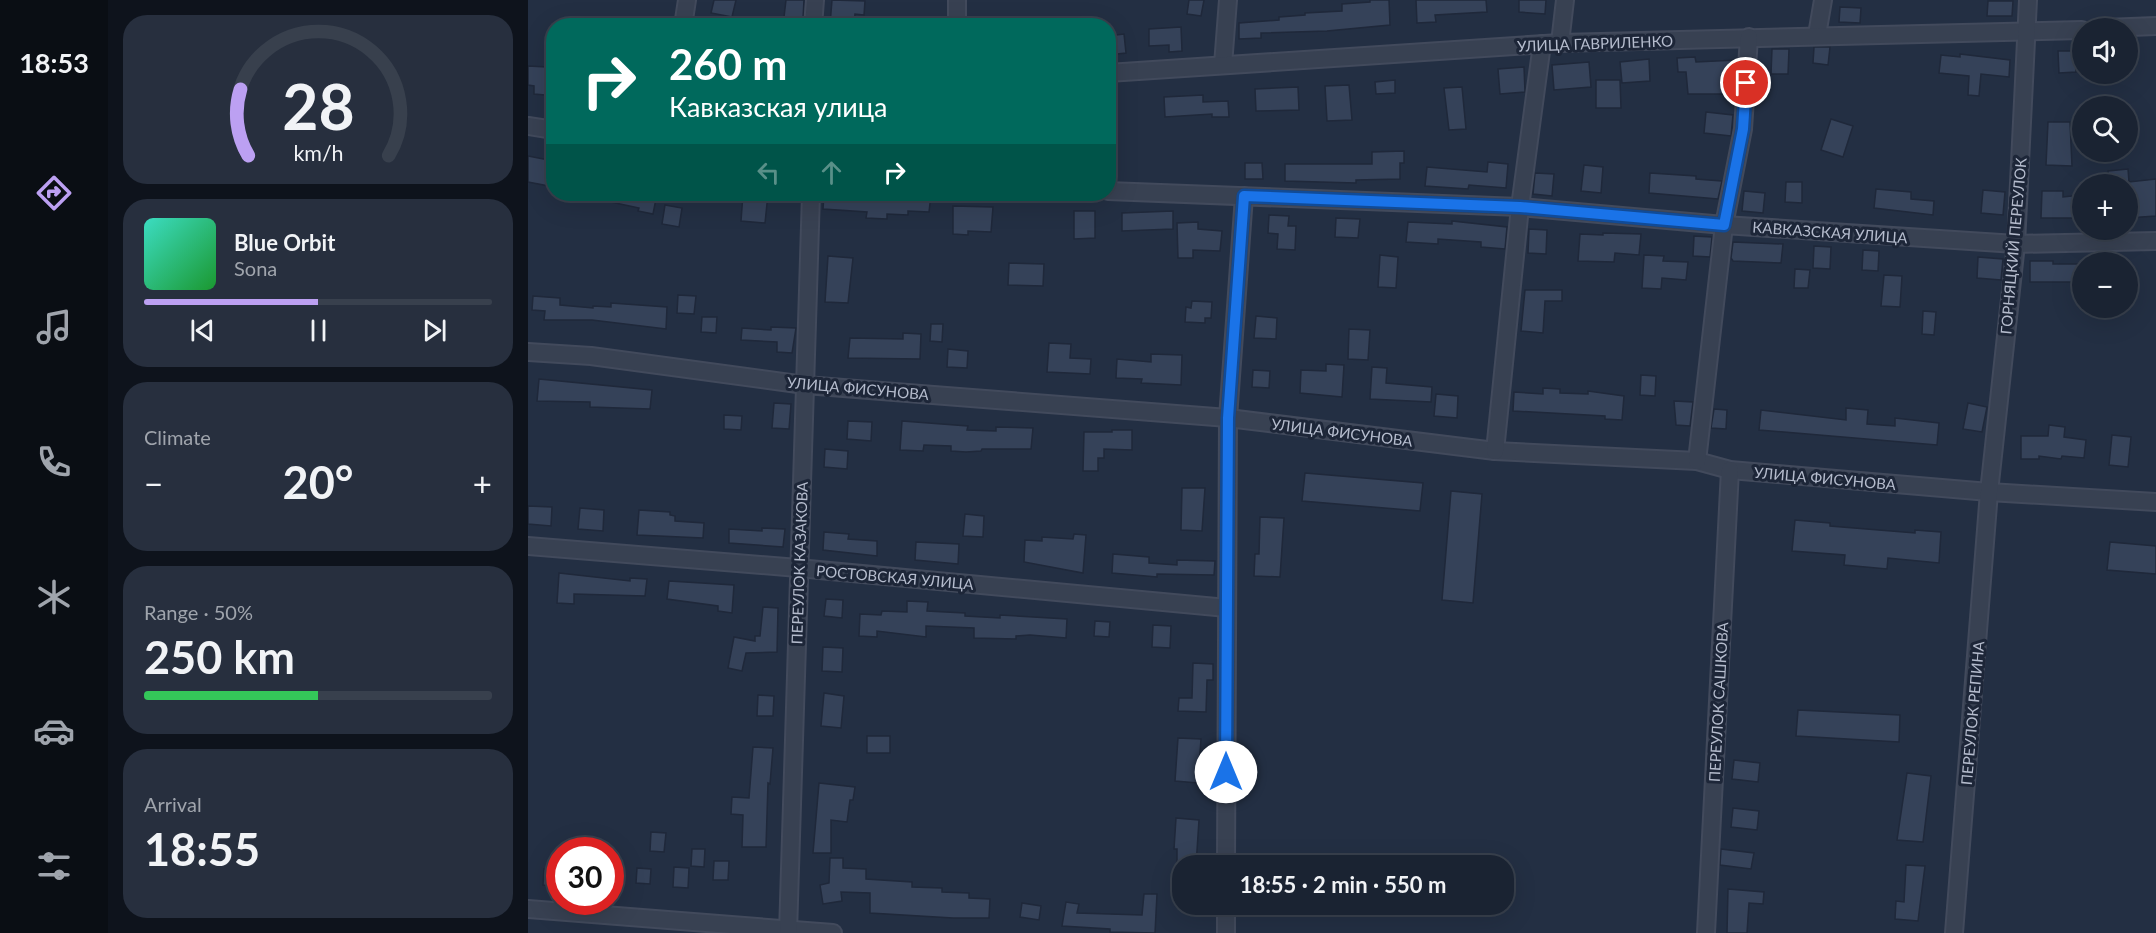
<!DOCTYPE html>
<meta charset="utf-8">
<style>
body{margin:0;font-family:Lato,sans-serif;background:#272f3e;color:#f1f3f6;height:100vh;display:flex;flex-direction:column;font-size:22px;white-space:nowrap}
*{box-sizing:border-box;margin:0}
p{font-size:20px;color:#9fa4ac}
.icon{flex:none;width:33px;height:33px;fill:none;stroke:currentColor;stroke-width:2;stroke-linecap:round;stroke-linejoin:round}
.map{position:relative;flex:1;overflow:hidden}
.panel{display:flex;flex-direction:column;gap:15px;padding:15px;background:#0e131c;width:420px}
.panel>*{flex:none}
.guide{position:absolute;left:18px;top:18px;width:570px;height:183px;border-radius:24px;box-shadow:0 6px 24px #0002,0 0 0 2px #38404d;background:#00695c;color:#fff;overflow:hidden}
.tools{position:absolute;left:1544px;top:18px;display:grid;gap:12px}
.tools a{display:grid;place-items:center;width:66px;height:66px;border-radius:50%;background:#1a2332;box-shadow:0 6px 24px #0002,0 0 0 2px #38404d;font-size:30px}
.speed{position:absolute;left:18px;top:837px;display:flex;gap:12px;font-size:30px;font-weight:700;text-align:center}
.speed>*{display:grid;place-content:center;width:78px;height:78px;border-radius:50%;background:#1a2332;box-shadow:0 6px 24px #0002,0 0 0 2px #38404d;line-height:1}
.speed .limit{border:9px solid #d22;background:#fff;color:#111}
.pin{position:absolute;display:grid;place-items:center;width:51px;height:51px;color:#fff;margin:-26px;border:3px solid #fff;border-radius:50%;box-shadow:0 2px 6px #0007}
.me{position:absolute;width:66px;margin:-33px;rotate:0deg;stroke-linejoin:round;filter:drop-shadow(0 0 4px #0008)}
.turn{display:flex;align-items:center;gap:21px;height:126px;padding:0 24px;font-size:27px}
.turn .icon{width:78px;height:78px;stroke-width:2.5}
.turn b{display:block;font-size:42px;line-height:51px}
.lanes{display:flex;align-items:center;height:57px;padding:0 24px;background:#0003;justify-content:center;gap:30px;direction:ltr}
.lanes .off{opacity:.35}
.big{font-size:45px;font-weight:700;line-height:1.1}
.panel .tile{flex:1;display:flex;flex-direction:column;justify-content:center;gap:9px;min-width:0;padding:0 21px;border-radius:24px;background:#272f3e}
.panel .dial{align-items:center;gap:0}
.dial svg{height:156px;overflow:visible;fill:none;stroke:#38404d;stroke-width:7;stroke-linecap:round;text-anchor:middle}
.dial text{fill:#f1f3f6;stroke:none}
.song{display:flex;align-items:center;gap:18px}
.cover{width:72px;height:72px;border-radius:9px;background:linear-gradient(135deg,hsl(170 70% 55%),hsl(130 70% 35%))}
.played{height:6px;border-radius:3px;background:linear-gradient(90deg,#bca0f2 50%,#38404d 50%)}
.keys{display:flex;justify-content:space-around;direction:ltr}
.heat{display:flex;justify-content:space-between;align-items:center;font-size:33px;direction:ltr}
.charge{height:9px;border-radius:4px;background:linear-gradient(90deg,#34c759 50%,#38404d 0)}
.trip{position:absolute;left:644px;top:855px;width:342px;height:60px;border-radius:24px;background:#1a2332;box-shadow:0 6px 24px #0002,0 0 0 2px #38404d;font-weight:700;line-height:60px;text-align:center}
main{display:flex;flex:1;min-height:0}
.tab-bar{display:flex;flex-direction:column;width:108px;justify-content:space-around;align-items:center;background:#0a0e14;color:#9fa4ac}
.tab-bar .icon{width:42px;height:42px}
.tab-bar .active{color:#bca0f2}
.tab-bar b{font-size:27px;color:#f1f3f6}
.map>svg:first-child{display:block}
</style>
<main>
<nav class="tab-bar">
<b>18:53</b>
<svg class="icon active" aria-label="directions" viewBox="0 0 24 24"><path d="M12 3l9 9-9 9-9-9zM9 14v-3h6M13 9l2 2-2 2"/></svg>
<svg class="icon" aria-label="music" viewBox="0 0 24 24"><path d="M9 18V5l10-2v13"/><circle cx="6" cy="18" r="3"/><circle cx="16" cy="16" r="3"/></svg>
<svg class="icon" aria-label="phone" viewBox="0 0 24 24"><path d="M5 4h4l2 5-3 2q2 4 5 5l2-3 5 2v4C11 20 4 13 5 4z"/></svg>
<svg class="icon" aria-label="climate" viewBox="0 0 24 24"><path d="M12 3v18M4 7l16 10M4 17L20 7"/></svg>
<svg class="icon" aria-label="car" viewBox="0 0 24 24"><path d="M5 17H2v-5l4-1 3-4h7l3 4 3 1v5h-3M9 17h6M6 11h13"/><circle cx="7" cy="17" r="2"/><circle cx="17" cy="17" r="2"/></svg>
<svg class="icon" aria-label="filters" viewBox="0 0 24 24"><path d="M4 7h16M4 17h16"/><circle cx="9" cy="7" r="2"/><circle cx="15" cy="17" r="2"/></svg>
</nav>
<section class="panel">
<div class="tile dial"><svg viewBox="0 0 100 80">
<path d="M14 69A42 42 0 1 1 86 69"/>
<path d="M14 69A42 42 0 0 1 10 35" stroke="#bca0f2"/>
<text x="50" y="56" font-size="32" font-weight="700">28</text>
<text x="50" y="72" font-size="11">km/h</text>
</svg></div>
<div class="tile">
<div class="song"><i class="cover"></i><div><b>Blue Orbit</b><p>Sona</p></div></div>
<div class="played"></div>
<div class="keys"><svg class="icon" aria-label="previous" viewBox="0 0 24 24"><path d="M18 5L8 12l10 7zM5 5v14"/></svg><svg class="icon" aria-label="pause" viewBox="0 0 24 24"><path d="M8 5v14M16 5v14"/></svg><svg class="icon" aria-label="next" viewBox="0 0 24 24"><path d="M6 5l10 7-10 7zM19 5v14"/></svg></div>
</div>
<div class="tile"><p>Climate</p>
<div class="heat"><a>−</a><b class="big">20°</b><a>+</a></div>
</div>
<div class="tile"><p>Range · 50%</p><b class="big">250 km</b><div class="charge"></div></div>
<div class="tile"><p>Arrival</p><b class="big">18:55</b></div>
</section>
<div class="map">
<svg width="1628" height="933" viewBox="0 0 1628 933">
<rect width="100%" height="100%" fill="#232f43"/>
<g fill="#354259" stroke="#1f283a" stroke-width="1.5">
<path d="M186 0H208L204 17 183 13Z"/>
<path d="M258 0H276L275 19 256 17Z"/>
<path d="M304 0 337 1 336 15 327 14 326 26 302 25Z"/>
<path d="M661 0H676L673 16 659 14Z"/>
<path d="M842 0H861L862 25 799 31 733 33V38L711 39V23L751 20V17L777 15V13L814 11V4L842 2Z"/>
<path d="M888 0H958L959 12 907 15 908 22 889 23Z"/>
<path d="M991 0H1018L1017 14 991 12Z"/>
<path d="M1460 1H1485L1484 16H1459Z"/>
<path d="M1312 7 1333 8 1332 23 1311 22Z"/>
<path d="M653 27 654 51 641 52V45L621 46V29Z"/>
<path d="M596 34 598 53 580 55V36Z"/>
<path d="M1286 47H1302L1300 65 1285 63Z"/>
<path d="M1244 49H1261L1260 74H1243Z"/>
<path d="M1530 51H1547L1548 72 1531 73Z"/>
<path d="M1432 54 1482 60 1481 77 1453 74 1451 96 1440 95 1441 76 1411 73 1413 55 1432 57Z"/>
<path d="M1167 57 1168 62 1209 60 1207 94H1160L1158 72H1150L1149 58Z"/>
<path d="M1121 59 1122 81 1094 83 1092 62Z"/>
<path d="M1061 62 1063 87 1026 90 1024 65Z"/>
<path d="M0 66 19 67 17 95 6 94V86L0 85Z"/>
<path d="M996 67 997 92 972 94 970 69Z"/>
<path d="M867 80V93L848 94 847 82Z"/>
<path d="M1068 80H1092L1093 108H1068Z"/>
<path d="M821 85 824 120 799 121 797 86Z"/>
<path d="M770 87 771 110 728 111 727 89Z"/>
<path d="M934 87 938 129 921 130 916 88Z"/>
<path d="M675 95V102L700 101 701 117H684V114L637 117 636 97Z"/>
<path d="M1178 112 1205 115 1203 136 1176 133Z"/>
<path d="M1303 119 1325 126 1315 157 1293 150Z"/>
<path d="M1520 122H1542L1544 166 1518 165Z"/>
<path d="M876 151V163H872V179L828 180V183L757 181V164H844V152Z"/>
<path d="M0 156 26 161V187L0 182Z"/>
<path d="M960 162 980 164 978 188 941 185 940 189 897 186 899 167 959 172Z"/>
<path d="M717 163H734L735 179H717Z"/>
<path d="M1056 165 1075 167 1073 193 1053 191Z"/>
<path d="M1600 169 1601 182 1628 179V216L1599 218V184H1581L1580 171Z"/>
<path d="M1007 173 1026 174 1024 196 1005 194Z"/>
<path d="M1122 173 1168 176V179L1194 181 1190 199 1121 193Z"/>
<path d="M1258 182H1274V203L1257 202Z"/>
<path d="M1348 189 1383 192V199L1406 201 1405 215 1346 208Z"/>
<path d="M1455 190 1477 192 1475 215 1453 213Z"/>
<path d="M1216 191 1237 193 1235 213 1214 211Z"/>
<path d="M1514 191H1535V197L1554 195V218H1513Z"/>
<path d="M70 194H129L125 214 110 211 111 208 69 199Z"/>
<path d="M215 194H240L237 223 213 221Z"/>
<path d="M296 194H326V197L366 200V195H403L401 212 380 211V215L359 214V219L338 218 339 212 295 209Z"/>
<path d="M137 205 154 208 151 227 134 224Z"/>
<path d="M425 206 465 207 463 232 440 231V235L425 234Z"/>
<path d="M546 211H567V238L546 239Z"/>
<path d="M645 211V229L594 231V213Z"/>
<path d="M741 215 761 216 760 226H768L767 250 749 249 750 234 740 233Z"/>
<path d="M808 218 832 219 830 238 807 237Z"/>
<path d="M924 221 979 227 977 249 953 247V242L910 239V244L878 242 880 222 924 224Z"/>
<path d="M670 222V229L694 231 692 251 665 250V258H650L649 223Z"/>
<path d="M1001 229 1019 230 1018 254 1000 253Z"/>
<path d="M1075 233 1113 234 1111 255 1087 253 1086 262 1050 261 1052 234 1075 235Z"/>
<path d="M1166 236 1184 237 1182 257 1165 256Z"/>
<path d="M1205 242 1255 244 1253 263 1205 261 1203 258Z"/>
<path d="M1286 246 1303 247 1302 269 1285 268Z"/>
<path d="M1335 250 1351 251 1350 271 1334 270Z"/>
<path d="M852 255 870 257 868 288 850 287Z"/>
<path d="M1116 255 1136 256 1135 261 1160 262 1158 280 1134 278 1133 289 1114 288Z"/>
<path d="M300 256 325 258 320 303 297 302Z"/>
<path d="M1450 257 1475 259 1473 280 1449 278Z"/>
<path d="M1502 261H1525V264H1554V282H1502Z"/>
<path d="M481 263 516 264 515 286 480 285Z"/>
<path d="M1267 269 1282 270 1280 288H1266Z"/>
<path d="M1356 275 1374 276 1372 307 1353 306Z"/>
<path d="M997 290H1034V301H1017L1015 333 993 331Z"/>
<path d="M150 295 168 296 166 314 149 313Z"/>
<path d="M5 296 32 298V305L65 308V306L83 307V303L139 307 138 329 64 320H16L17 311 4 310Z"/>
<path d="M664 301 684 302 683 318H677V323L657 322 658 307 663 308Z"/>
<path d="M1395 311 1408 312 1406 335 1394 334Z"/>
<path d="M728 316 749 318 748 339 726 338Z"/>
<path d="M174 317H189L188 333 173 332Z"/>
<path d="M403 324H415L414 342 402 341Z"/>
<path d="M243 327 268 328 264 353 249 352V342L213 340 214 328 243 330Z"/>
<path d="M821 329 842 330 840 360 820 359Z"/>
<path d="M375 333 393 334 392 359 320 358 322 338 375 339Z"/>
<path d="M521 343 543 344 542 358 563 359 562 374 519 372Z"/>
<path d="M420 349 440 351 439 368 419 367Z"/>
<path d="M623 354 654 355 653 385 613 383 614 379 588 378 589 359 623 362Z"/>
<path d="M798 364 816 365 814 397 772 393 773 370 798 371Z"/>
<path d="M844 367 859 368 858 383 904 387 903 402 842 399Z"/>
<path d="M725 370 742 371 741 388 724 387Z"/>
<path d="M1113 375 1128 376 1127 396 1112 395Z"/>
<path d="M11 379 124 390 122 409 62 407V402L9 401Z"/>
<path d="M1015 388 1032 389V393L1060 394V391L1096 396 1094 420 1077 419V416L985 411 986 392 1015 394Z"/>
<path d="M908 394 930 396 929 418 906 416Z"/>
<path d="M1146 401 1165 402 1162 426 1148 425Z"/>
<path d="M246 403 263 404 261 429 244 428Z"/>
<path d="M1440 403 1459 407 1454 432 1435 429Z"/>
<path d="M1318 408 1340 410 1339 424 1367 426V418L1411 423 1409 445 1231 430 1233 410 1318 420Z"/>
<path d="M1186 409 1199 410 1198 429 1183 428Z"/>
<path d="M196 415 214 416 213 430 196 429Z"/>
<path d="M320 421 344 422 343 441 319 439Z"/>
<path d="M374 421 440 426 439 430 468 431V427L505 428 503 449H454L453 451 438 452 423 451V446L396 445 395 451 372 450Z"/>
<path d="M1521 425 1537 427 1536 437 1558 440 1556 458 1534 456 1533 459 1511 456V459H1493V436H1520Z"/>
<path d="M584 430H604V450L576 449V458H570V471H555L556 432H584Z"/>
<path d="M1584 435 1603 437 1600 467 1581 465Z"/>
<path d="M297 449 320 451 319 469 296 467Z"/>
<path d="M777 473 895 483 892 511 774 501Z"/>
<path d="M654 488H677L674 531 653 530Z"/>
<path d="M923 491 954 494 945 603 914 600Z"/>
<path d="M0 506 24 507 23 526 0 524Z"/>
<path d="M52 508 76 510 75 531 50 529Z"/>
<path d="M111 510 142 512V515L147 516V521L176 523 175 538 109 535Z"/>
<path d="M437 514 456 516 455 537 435 536Z"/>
<path d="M732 517 756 518 752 577 726 576 727 554H731Z"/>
<path d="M1267 520 1302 523V526L1387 533V530L1413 532 1411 563 1360 558 1359 569 1316 565 1317 555 1264 551Z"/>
<path d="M234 528 257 529 255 547 201 543V529L234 531Z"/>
<path d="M296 532 321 534 320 539 349 541V556L295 550Z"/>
<path d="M546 534 558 535 555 573 496 562 497 540 514 541V537L545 539Z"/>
<path d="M388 542 431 544 430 564 387 560Z"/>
<path d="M1582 542 1628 546V574L1579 570Z"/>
<path d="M585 554 621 557V563L649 565V560L687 561 686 575 629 574V577L584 573Z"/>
<path d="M31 573 102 581V578L119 579 117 596 46 594V604L29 603Z"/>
<path d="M141 581 206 585 204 613 190 611V606L139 599Z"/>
<path d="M298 599 315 600 314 618 296 616Z"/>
<path d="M379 601 400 602 399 611 437 613V616L472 618V615L539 619 538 638 502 635 488 636V639L446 638V628L398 626V637L349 631V637L331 636 332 614 353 615 354 611 379 612Z"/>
<path d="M235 607 250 608 249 652 218 653 214 671 200 668 206 637 227 641V636H232Z"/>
<path d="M567 621 582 622 581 637 566 636Z"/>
<path d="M625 625 643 626 642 648 624 647Z"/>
<path d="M295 647 315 648 314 672 294 671Z"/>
<path d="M665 663 685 664V680H679L678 712 650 711 651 698H664Z"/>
<path d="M296 693 316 696 313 728 293 726Z"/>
<path d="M230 695 246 696 245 716H229Z"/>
<path d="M1270 710 1372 715 1371 742 1268 736Z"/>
<rect x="339" y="736" width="23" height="17"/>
<path d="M650 738 673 739 670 783 647 781Z"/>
<path d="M225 747 245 748 242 784 240 783 238 847H214L215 815 203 814 204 797 221 798Z"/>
<path d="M1206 760 1232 763 1230 782 1204 779Z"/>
<path d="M1379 773 1403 776 1395 842 1369 840Z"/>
<path d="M291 783 327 787 325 800H322L319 822 303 820V853H285Z"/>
<path d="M1205 808 1231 811 1229 830 1203 827Z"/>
<path d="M648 818 671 820 668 866H649V849H646Z"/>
<path d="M123 832 138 833 136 852 122 851Z"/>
<path d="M164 849H177L176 867 163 866Z"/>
<path d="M1193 849 1226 853 1223 869 1192 865Z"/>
<path d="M302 858H315V868L338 869V879L384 882V887L414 888V892L441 893V898L462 899 461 918H425L342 913V893L313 892 314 901 295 904 292 885 301 883Z"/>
<path d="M186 861H201L200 880H185Z"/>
<path d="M1378 865 1397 866 1390 921 1367 919 1368 901 1376 902Z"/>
<path d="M146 867 161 868 160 888 145 887Z"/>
<path d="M109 868 123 869 122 884 108 883Z"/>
<path d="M16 869 32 870 31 886 15 885Z"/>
<path d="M1200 889 1236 892 1235 904 1221 903 1219 933H1199Z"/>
<path d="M616 894H629L627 933 582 932V929L534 926 538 902 551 904 549 913 614 915Z"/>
<path d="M494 903 513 906 511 920 492 917Z"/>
</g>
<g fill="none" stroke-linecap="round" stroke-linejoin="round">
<defs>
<g id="minor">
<path d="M155 26 159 0"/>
<path d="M285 26 287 0"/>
<path d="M429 26V0"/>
<path d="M1577 28 1628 26"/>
<path d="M1289 35 1295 0"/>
<path d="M1032 43 1037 0"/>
<path d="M695 65 700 0"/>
<path d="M580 73 1032 43 1554 30"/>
<path d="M0 126 26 130"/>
<path d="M580 191 992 207 1196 225 1488 244 1628 241"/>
<path d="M0 352 63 356 277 385 700 418 967 451 1169 461 1202 470 1461 492 1628 502"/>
<path d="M967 451 992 207 1014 44"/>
<path d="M1169 461 1196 225 1215 129 1221 37"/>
<path d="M0 546 270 568 699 608"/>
<path d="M698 866 700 418 716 196"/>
<path d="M0 909 305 933"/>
<path d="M260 933 283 194"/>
<path d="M698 933V904"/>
<path d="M1178 933 1202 470"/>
<path d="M1426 933 1461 492 1488 244 1500 0"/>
</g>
</defs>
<use href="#minor" stroke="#424a5c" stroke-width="20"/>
<use href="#minor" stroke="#384152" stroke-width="16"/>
</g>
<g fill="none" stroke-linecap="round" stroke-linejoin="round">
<defs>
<path id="route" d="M698 772 700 418 716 196 992 207 1196 225 1215 129 1218 83"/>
</defs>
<use href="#route" stroke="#114b97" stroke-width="15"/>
<use href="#route" stroke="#1a73e8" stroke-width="10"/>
</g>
<g text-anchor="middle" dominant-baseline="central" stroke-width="6" stroke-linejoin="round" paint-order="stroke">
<g font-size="15" fill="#b5bccd" stroke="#1d2638">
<text transform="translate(1067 43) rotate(-2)">УЛИЦА ГАВРИЛЕНКО</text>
<text transform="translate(1302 232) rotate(4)">КАВКАЗСКАЯ УЛИЦА</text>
<text transform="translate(1485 246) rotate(-85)">ГОРНЯЦКИЙ ПЕРЕУЛОК</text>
<text transform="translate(330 388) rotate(5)">УЛИЦА ФИСУНОВА</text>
<text transform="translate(814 432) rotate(7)">УЛИЦА ФИСУНОВА</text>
<text transform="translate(1297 478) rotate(5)">УЛИЦА ФИСУНОВА</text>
<text transform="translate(271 563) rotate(-88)">ПЕРЕУЛОК КАЗАКОВА</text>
<text transform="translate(367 577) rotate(5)">РОСТОВСКАЯ УЛИЦА</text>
<text transform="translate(1190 702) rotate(-87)">ПЕРЕУЛОК САШКОВА</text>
<text transform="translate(1444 713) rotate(-85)">ПЕРЕУЛОК РЕПИНА</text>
</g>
</g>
</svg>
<div class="tools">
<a><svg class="icon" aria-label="sound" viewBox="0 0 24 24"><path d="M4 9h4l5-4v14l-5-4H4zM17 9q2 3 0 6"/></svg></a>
<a><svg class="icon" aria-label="search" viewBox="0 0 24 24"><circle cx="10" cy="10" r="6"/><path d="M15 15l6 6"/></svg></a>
<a>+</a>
<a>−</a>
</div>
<div class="speed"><div class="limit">30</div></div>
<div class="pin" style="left:1218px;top:83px;background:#d93025"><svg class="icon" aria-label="arrive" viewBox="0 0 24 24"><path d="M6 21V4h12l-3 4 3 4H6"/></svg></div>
<svg class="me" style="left:698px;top:772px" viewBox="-20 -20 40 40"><circle r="19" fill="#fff"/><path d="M0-13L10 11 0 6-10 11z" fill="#1a73e8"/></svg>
<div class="trip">18:55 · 2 min · 550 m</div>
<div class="guide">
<div class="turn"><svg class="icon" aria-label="right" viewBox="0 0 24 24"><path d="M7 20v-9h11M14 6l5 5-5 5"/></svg><div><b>260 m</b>Кавказская улица</div></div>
<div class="lanes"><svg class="icon off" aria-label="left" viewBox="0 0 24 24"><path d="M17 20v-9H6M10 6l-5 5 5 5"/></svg><svg class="icon off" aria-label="ahead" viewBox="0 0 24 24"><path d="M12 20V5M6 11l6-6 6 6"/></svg><svg class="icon" aria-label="right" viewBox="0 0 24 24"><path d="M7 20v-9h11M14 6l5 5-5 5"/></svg></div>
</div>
</div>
</main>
